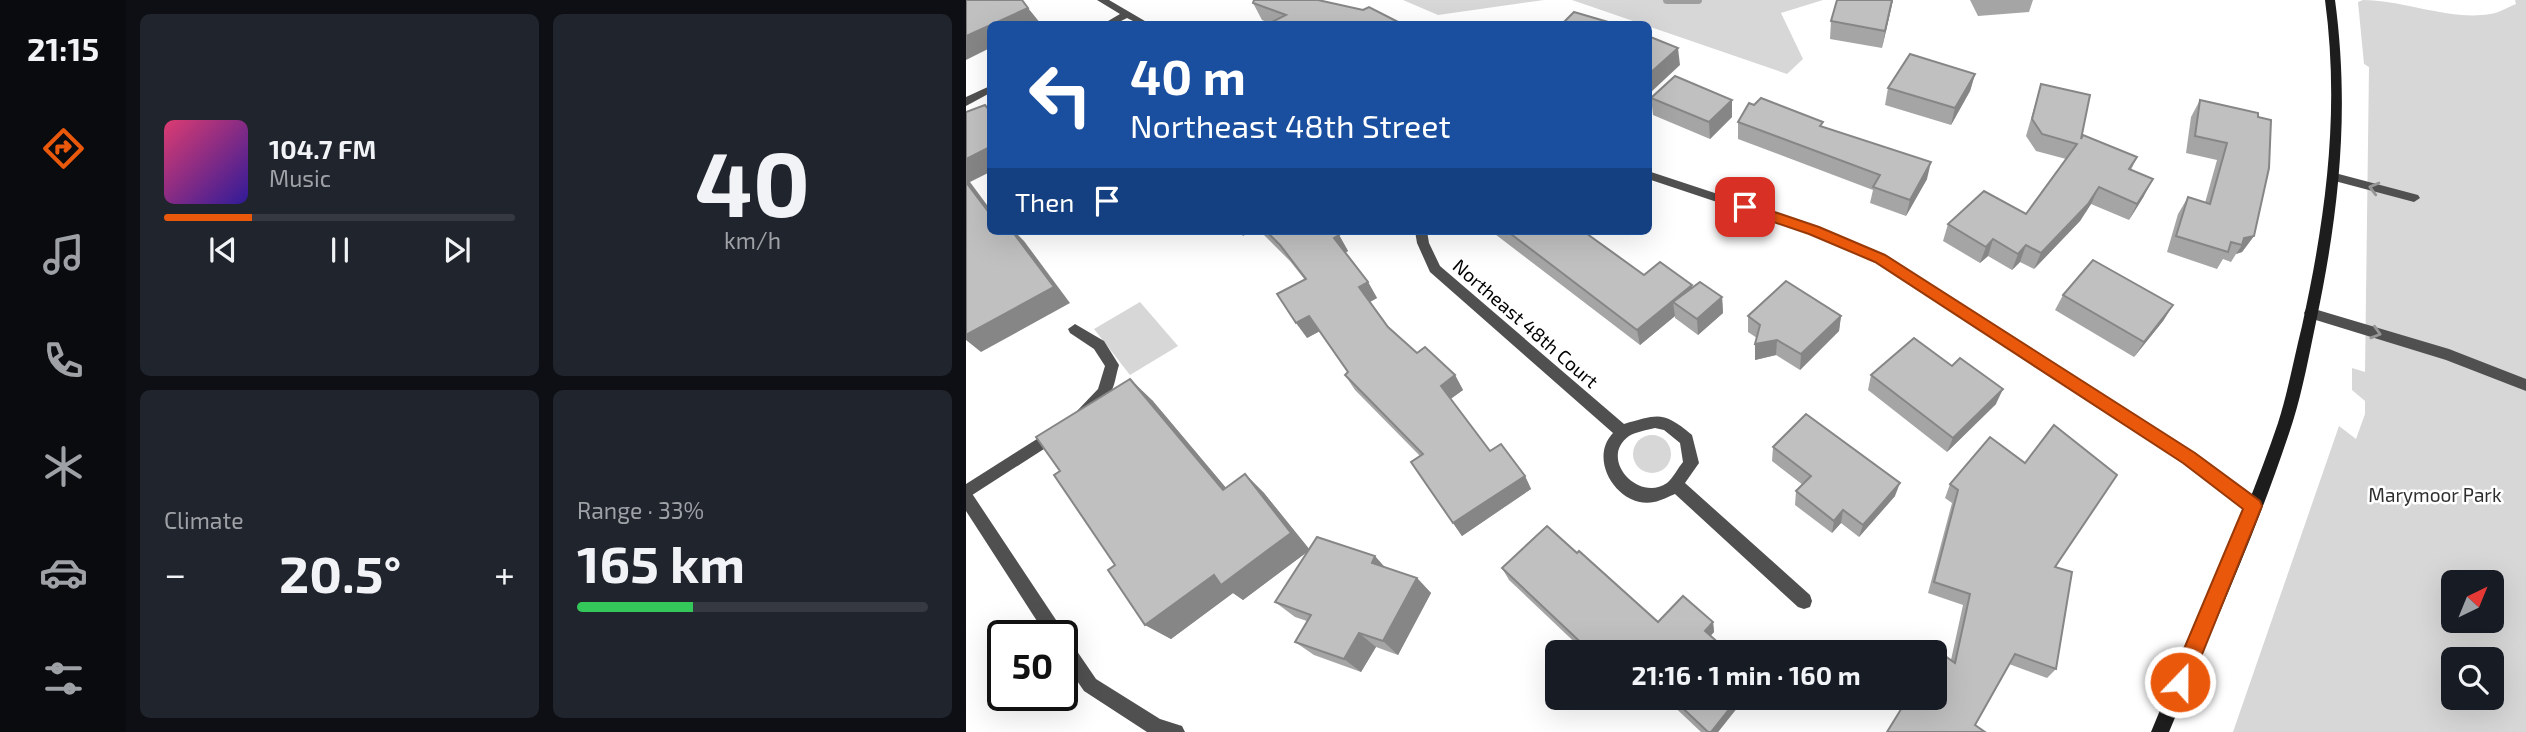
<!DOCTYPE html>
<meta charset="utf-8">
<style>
body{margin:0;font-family:"Exo 2",sans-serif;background:#20242c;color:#f1f3f6;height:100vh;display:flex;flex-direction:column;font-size:26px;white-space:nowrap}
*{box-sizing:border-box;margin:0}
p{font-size:23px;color:#9ea1a6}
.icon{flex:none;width:38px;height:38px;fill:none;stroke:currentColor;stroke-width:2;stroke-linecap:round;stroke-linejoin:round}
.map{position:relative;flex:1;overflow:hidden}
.panel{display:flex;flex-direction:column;gap:14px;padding:14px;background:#0d0f14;width:840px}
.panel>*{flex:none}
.guide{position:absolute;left:21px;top:21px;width:665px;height:214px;border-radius:10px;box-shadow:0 7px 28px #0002;background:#1a4fa0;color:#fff;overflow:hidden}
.needle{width:46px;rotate:43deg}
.buttons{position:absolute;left:1475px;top:570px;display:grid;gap:14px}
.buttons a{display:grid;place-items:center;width:63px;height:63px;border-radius:10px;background:#171b24;box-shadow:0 7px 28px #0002;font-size:35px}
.speed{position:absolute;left:21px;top:620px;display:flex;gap:14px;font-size:35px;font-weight:700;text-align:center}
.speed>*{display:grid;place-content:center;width:91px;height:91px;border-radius:50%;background:#171b24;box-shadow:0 7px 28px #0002;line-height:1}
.speed .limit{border:4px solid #111;border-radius:10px;background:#fff;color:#111}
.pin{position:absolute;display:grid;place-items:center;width:60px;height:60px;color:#fff;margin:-30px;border-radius:14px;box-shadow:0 4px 10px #0006}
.me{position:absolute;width:77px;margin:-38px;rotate:22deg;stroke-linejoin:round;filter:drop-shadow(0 0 5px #0008)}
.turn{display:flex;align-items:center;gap:24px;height:147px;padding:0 28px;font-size:32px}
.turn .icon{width:91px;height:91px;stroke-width:2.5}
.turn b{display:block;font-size:49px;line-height:60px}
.then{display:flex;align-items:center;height:66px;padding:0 28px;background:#0003;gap:14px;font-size:26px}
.big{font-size:52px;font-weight:700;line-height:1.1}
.panel .tile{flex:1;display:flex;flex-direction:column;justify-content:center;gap:10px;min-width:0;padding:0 24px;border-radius:10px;background:#20242c}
.panel .dial{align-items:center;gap:0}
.dial b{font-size:91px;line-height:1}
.song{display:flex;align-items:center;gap:21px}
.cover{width:84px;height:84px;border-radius:10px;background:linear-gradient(135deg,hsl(340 70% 55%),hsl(250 70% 35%))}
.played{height:7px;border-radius:4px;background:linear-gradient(90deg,#ea580c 25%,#363941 25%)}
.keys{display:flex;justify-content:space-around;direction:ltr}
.heat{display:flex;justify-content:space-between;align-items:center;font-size:38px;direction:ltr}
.charge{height:10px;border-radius:5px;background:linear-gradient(90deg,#34c759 33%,#363941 0)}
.panel .tiles{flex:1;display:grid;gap:14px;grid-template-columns:repeat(2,1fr)}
.trip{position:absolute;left:579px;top:640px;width:402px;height:70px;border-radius:10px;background:#171b24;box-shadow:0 7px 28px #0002;font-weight:700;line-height:70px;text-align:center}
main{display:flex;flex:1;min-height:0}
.tabs{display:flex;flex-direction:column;width:126px;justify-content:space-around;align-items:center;background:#090b0e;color:#9ea1a6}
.tabs .icon{width:49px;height:49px}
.tabs .current{color:#ea580c}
.tabs b{font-size:32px;color:#f1f3f6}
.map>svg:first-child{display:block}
</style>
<main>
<nav class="tabs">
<b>21:15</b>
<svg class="icon current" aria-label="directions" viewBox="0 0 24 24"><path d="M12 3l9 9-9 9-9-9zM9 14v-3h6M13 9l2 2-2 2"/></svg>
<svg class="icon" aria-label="music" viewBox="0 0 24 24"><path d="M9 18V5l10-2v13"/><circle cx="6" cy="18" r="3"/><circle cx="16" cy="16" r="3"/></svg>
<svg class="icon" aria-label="phone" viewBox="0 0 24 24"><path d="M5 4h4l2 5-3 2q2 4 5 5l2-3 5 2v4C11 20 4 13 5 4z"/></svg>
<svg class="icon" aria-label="climate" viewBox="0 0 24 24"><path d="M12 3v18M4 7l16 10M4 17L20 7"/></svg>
<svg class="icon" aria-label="car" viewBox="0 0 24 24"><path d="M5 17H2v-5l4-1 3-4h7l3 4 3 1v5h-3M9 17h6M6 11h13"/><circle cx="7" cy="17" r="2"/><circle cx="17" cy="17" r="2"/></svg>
<svg class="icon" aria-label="filters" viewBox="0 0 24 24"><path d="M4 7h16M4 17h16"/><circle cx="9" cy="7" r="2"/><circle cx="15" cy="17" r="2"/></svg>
</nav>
<section class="panel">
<div class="tiles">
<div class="tile">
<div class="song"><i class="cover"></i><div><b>104.7 FM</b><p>Music</p></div></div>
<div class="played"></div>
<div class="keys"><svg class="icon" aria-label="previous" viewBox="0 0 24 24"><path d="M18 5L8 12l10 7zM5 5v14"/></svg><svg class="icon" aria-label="pause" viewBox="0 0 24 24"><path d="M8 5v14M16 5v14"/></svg><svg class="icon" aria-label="next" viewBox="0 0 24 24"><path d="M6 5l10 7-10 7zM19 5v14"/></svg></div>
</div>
<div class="tile dial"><b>40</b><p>km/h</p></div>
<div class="tile"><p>Climate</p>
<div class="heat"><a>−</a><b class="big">20.5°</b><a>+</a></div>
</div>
<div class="tile"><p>Range · 33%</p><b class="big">165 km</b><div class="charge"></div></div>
</div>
</section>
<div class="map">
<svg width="1560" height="732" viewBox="0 0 1560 732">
<rect width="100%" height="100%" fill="#fff"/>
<g fill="#d7d7d7" fill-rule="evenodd">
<path d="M437 0H578L472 15Z"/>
<path d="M606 0H857L815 13 837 59 821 74Z"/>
<path d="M1397 0C1438 0 1484 21 1524 14 1533 13 1542 7 1550 4L1549 0H1560V732H1267L1373 426 1390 439 1399 414V401L1386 390V368L1399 372 1403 67 1398 64 1392 2ZM1488 583H1526V621H1488ZM1488 660H1526V698H1488Z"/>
<path d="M174 302 212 346 164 375 128 329Z"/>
<circle cx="686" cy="454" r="19"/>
</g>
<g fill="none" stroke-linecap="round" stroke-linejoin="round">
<path stroke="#9e9e9e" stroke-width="8" d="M701 0H732"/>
<g fill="#505050" fill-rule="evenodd">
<path d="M1369 173 1452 195 1454 198 1448 202 1365 180V174Z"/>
<path d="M1345 308 1483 349 1560 379V391L1480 360 1340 317 1338 313 1340 309Z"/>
</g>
<g fill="#505050" fill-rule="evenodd">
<path d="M109 324 138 341 153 365C150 374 149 386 144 394 139 404 123 419 112 416L110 412 132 389 139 366 128 349 104 333 102 329Z"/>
<path d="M90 427 95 428 97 433 95 438 0 499V484Z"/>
</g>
<g fill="#505050" fill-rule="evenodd">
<path d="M131 0H143L184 24H173L161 18 149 24H137L154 14Z"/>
<path d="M24 86V93L0 106V97Z"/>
<path d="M682 171 852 227 919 256 1228 453 1293 501 1295 506 1293 511 1287 513 1281 511 1218 463 909 262 844 233 682 179Z"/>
<path d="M449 231H461L463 243 474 266 658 424C693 414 697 411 726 435L733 463 719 483 844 595 846 601 844 607 838 609 832 607 709 494C703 496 695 501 688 502 653 509 621 460 647 433L464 272 451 243ZM689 428 698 430 714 443 717 462C712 468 707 478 701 483 672 503 632 458 663 436 670 432 681 430 689 428Z"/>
<path d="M0 490 5 492 96 629 98 636 102 638 130 679 194 719 216 726 219 732H181L118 691 96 659V635H80L0 511Z"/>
</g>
<path fill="#1d1d1d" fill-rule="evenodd" d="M1359 0H1369C1384 111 1373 213 1350 322 1343 355 1337 389 1327 421 1293 527 1246 629 1203 732H1185C1227 629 1276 529 1312 423 1322 392 1328 358 1336 326 1360 216 1374 112 1359 0Z"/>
</g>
<g fill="#a5a5a5">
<path d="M871 0H927L916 48 864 39 865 21Z"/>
<path d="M1004 0H1067L1063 12 1012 16Z"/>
<path d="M287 3 436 24H302L303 23 296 20Z"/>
<path d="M1009 74 1004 91 985 125 919 105 922 88Z"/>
<path d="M1075 84 1115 139 1171 157 1165 170 1178 196 1163 220 1125 204 1114 221 1068 269 1054 262 1046 270 1022 256 1014 263 977 241 982 224 1060 214 1100 159 1070 151 1060 136Z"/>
<path d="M685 98 766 100V117L744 139 687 115Z"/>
<path d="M1234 100 1292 113 1288 236 1276 252 1270 254 1265 262 1257 259 1251 269 1201 252 1212 214 1222 197 1239 203 1251 160 1220 153 1225 117Z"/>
<path d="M772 122 857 127 961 179 940 216 904 203 907 190 772 139Z"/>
<path d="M294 231H370L373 235 382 251 379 253 402 282 411 298 404 302 422 327 451 353 489 375 497 390 484 399 524 451 559 476 565 489 496 536 445 462 454 456 389 390 379 375 382 373 354 331 341 338 339 280 324 261Z"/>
<path d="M525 231H617L678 275 756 297 757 313 732 335 709 318V316L674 345Z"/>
<path d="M1097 295 1207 305 1197 321 1168 357 1089 310Z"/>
<path d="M782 316H875L873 331 834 370 810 355 789 360V344L791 338 782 332Z"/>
<path d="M905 375 1030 404 981 452 902 390Z"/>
<path d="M186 400 260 488 279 474 298 493 343 549 419 567 451 578 465 593 432 655 410 647 395 672 348 655 329 642 341 621 329 617 309 602 342 551 277 600 267 593 205 639 179 625 149 565 94 471Z"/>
<path d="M807 447 929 496 893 537 875 523 866 533 829 505 830 491 837 485 806 461Z"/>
<path d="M984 484 1089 567 1090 669 1081 678 1043 664 921 732 985 660 997 605 962 593 986 503 979 498Z"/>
<path d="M611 553 692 622H747L748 632 744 636 764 653H650L649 651 648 653H620L543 580 536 568Z"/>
<path d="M699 698H779L752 732H735Z"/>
</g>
<g fill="#868686">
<path d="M926 0H927L916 48 919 31Z"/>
<path d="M62 8 75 24H25Z"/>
<path d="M24 25V48L0 60V36Z"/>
<path d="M712 48 714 65 684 93 682 75Z"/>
<path d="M1009 74 1004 91 985 125 989 108Z"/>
<path d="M766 100V117L744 139 743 122Z"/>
<path d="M24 147V172L4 182 24 209V214L0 182V159Z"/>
<path d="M965 162 961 179 940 216 944 200Z"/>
<path d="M1187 179 1178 196 1163 220 1171 204Z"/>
<path d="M1133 187 1125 204 1114 221 1068 269 1075 253Z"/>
<path d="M46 231H48L58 241 104 303 15 352 0 340V335Z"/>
<path d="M274 231H285L277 236Z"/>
<path d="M373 235 382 251 377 254 368 238Z"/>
<path d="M1288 236 1276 252 1270 254 1276 245 1278 238Z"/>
<path d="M1027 239 1022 256 1014 263 1020 247Z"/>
<path d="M1060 245 1054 262 1046 270 1052 254Z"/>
<path d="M402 282 411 298 402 303 393 287Z"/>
<path d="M726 285 727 301 707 302 709 316 674 345 671 330Z"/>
<path d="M756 297 757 313 732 335 731 319Z"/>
<path d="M1207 305 1197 321 1168 357 1178 342Z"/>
<path d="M343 316 354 331 341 338 330 323Z"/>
<path d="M875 316 873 331 834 370 835 354Z"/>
<path d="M811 340 810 355 789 360V344Z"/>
<path d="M489 375 497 390 482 401 475 386Z"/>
<path d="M164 379 186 400 277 508 257 490Z"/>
<path d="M1037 389 1030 404 981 452 987 438Z"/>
<path d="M279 474 298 493 344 550 277 600 267 593 205 639 179 625 248 575Z"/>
<path d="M559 476 565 489 496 536 487 523Z"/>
<path d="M934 483 929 496 893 537 897 525Z"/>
<path d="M877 510 875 523 866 533 868 521Z"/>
<path d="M409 556 424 573 406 563Z"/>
<path d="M451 578 465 593 432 655 417 641Z"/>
<path d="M747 622 748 632 740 641 739 631Z"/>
<path d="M393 633 410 647 395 672 378 659Z"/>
<path d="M645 642 649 651 648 653H634Z"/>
<path d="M772 698H779L752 732H745Z"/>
</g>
<g fill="#c0c0c0" stroke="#868686" stroke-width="2">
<path d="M0 0H56L62 8 0 36Z"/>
<path d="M288 0H352L397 10 403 7 436 24H302L320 15 287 3Z"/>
<path d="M871 0H926L919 31 865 21Z"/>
<path d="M608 12 649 24H651H596Z"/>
<path d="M682 36 712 48 682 75Z"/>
<path d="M944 54 1009 74 989 108 922 88Z"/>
<path d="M709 76 766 100 743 122 685 98Z"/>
<path d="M1075 84 1124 95 1115 139 1117 135 1171 157 1163 169 1187 179 1171 204 1133 187 1122 204 1075 253 1060 245 1052 254 1027 239 1020 247 982 224 1018 191 1060 214 1111 144 1076 134 1066 119Z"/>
<path d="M795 98 857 122 854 126 965 162 944 200 907 187 914 175 772 122 783 103 788 105Z"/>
<path d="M1234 100 1292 113V117L1305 120 1303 168 1288 236 1278 238 1276 245 1265 242 1262 252 1210 236 1222 197 1244 204 1261 143 1229 136Z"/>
<path d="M19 105 24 111V147L0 159V112Z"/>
<path d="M0 182 24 214V231H46L88 287 0 335Z"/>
<path d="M300 231H370L373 235 368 238 402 282 393 287 422 327 451 353 459 347 489 375 475 386 524 451 535 444 559 476 487 523 445 462 457 454 379 375 382 372 343 316 330 323 311 294 340 279 314 245Z"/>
<path d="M541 231H617L678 275 694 262 726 285 671 330Z"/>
<path d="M1127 260 1207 305 1178 342 1097 295Z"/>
<path d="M820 281 875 316 835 354 811 340 789 344 794 325 782 316Z"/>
<path d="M734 282 756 297 731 319 707 302Z"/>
<path d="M948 338 986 366 994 358 1037 389 987 438 905 375Z"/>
<path d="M164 379 257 490 279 474 325 533 255 585 248 575 179 625 142 570 149 565 88 475 94 471 70 437Z"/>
<path d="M840 414 934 483 897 525 877 510 868 521 830 491 845 476 807 447Z"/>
<path d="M1088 425 1151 475 1089 567 1106 572 1090 669 1049 654 1009 725 1019 732H921L942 698H970V655L972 651 989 663 1004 594 968 582 992 490 984 484 1024 437 1059 463Z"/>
<path d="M581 526 611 553 613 551 692 622 717 596 747 622 739 631 764 653H657L645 642 634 653H626L536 568Z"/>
<path d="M351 537 409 556 406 563 451 578 417 641 393 633 378 659 329 642 345 615 309 602Z"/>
<path d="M706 698H772L745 732H742Z"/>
</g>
<defs><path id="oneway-chevron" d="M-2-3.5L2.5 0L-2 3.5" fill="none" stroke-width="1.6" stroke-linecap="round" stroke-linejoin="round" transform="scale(1.75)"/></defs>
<g stroke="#969696">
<use href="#oneway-chevron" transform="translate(1408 188) rotate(-165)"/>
<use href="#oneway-chevron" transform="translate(1410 333) rotate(17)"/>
</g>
<path fill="#ea580c" stroke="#983908" stroke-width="2" d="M779 202 853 227 919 255 1229 453 1294 501 1296 506 1222 689 1214 692 1207 689 1204 682 1277 509 1217 463 909 262 843 234 775 211 773 207Z"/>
<g text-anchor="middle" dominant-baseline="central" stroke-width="5" stroke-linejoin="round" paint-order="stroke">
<g font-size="19" fill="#000" stroke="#fff">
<text transform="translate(560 323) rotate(41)">Northeast 48th Court</text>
</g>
<g font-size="19" fill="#2e2e2e" stroke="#fff">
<text x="1469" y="494">Marymoor Park</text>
</g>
</g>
</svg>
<div class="buttons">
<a><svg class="needle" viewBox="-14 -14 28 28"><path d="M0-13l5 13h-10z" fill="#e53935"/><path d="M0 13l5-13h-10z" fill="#9ea1a6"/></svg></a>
<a><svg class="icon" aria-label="search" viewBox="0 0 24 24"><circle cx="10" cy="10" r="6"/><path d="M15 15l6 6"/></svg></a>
</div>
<div class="speed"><div class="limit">50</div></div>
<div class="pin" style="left:779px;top:207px;background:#d93025"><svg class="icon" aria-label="arrive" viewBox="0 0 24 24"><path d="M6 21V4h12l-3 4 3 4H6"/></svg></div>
<svg class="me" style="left:1214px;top:682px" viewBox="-20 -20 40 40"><circle r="17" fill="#ea580c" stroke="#fff" stroke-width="3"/><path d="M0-11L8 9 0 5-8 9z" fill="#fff"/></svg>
<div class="trip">21:16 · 1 min · 160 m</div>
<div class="guide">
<div class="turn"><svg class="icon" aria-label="left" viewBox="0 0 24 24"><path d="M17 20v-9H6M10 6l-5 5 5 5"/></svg><div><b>40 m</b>Northeast 48th Street</div></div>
<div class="then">Then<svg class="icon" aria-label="arrive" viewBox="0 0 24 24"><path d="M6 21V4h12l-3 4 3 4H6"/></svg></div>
</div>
</div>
</main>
